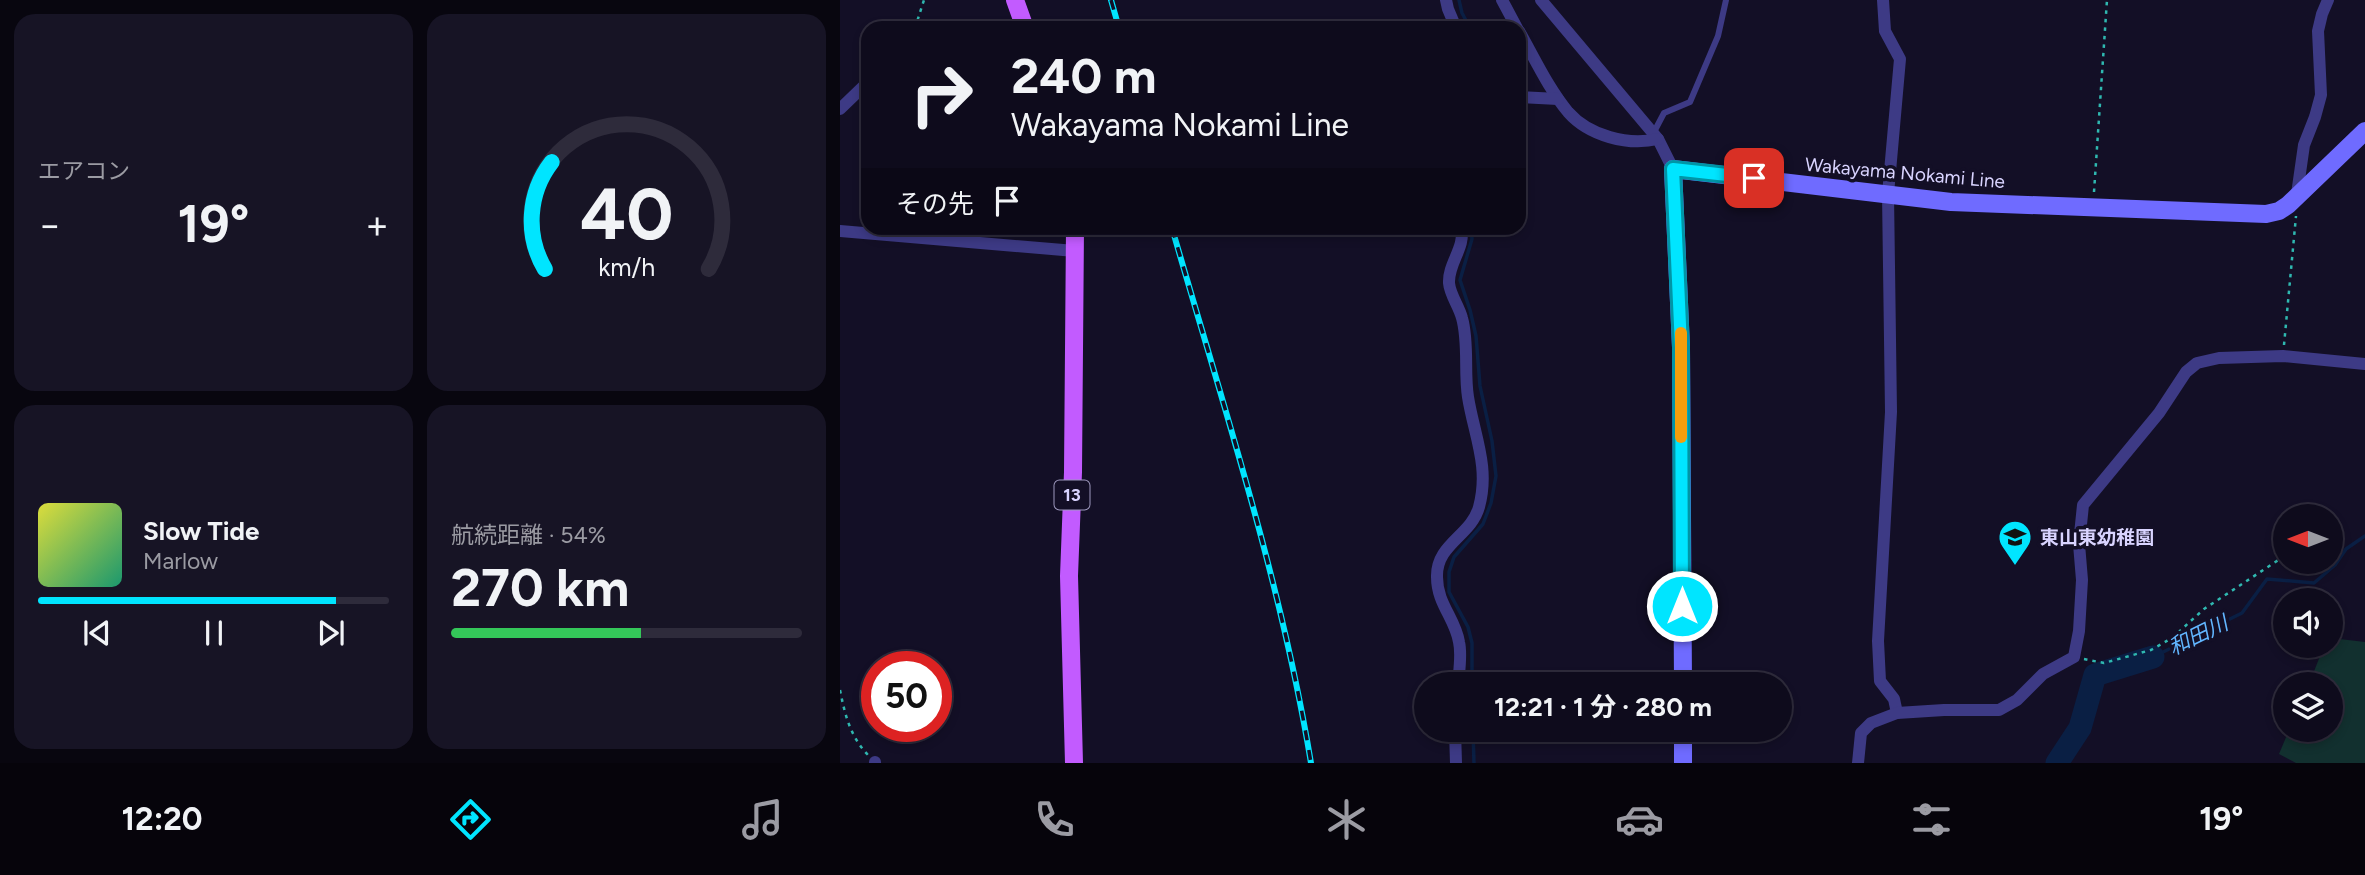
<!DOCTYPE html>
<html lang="ja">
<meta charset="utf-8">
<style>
body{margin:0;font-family:Figtree,"Noto Sans JP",sans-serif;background:#171425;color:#f1f3f6;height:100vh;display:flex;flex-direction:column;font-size:26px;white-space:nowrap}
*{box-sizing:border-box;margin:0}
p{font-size:23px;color:#9b9ba3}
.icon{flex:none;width:38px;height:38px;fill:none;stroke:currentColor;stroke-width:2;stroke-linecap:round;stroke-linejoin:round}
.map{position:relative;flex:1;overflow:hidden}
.panel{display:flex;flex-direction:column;gap:14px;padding:14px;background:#08060f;width:840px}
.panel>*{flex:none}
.hud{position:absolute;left:21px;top:21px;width:665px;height:214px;border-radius:21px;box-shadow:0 4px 10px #0003,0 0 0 2px #2e2b3b;background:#0e0b1c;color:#f1f3f6;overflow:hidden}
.needle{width:46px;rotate:270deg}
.fabs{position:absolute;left:1433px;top:504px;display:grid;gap:14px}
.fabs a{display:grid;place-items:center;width:70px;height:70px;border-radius:50%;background:#0e0b1c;box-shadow:0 4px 10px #0003,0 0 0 2px #2e2b3b;font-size:35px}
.speed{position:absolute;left:21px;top:651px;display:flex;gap:14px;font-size:35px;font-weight:700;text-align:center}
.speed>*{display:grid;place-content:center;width:91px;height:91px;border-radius:50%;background:#0e0b1c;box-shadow:0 4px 10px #0003,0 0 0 2px #2e2b3b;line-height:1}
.speed .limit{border:10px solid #d22;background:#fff;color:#111}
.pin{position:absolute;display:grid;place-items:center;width:60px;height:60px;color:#fff;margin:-30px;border-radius:14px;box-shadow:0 4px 10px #0006}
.me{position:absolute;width:77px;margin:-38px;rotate:0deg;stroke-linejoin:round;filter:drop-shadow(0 0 5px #0008)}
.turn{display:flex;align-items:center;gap:24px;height:147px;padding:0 35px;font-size:32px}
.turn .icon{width:91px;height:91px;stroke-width:2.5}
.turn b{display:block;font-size:49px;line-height:60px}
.then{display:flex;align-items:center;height:66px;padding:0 35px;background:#0003;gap:14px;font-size:26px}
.big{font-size:52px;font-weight:700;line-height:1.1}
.panel .card{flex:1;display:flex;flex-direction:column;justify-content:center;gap:10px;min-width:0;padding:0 24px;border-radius:21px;background:#171425}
.panel .dial{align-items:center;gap:0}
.dial svg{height:182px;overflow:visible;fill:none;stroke:#2e2b3b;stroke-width:7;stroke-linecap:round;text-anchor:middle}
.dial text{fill:#f1f3f6;stroke:none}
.song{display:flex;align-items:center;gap:21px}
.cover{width:84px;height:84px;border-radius:10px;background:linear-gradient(135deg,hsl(60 70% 55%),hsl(160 70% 35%))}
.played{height:7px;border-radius:4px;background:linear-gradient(90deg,#00e5ff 85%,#2e2b3b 85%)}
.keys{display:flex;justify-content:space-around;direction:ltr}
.heat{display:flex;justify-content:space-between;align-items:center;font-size:38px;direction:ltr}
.charge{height:10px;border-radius:5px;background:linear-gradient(90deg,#34c759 54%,#2e2b3b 0)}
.panel .tiles{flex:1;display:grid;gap:14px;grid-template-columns:repeat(2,1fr)}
.trip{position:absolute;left:574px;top:672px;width:378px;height:70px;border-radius:35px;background:#0e0b1c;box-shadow:0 4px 10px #0003,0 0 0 2px #2e2b3b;font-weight:700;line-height:70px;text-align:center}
.menu{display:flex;height:112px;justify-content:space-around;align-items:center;background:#06040b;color:#9b9ba3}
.menu .icon{width:49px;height:49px}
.menu .on{color:#00e5ff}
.menu b{font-size:32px;color:#f1f3f6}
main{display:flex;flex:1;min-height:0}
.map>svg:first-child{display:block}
</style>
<main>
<section class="panel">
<div class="tiles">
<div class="card"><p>エアコン</p>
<div class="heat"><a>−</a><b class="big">19°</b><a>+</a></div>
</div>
<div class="card dial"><svg viewBox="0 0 100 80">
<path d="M14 69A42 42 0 1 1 86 69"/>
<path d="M14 69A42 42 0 0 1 17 22" stroke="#00e5ff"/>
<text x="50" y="56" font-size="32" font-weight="700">40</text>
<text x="50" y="72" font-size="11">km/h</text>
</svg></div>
<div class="card">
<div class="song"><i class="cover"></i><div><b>Slow Tide</b><p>Marlow</p></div></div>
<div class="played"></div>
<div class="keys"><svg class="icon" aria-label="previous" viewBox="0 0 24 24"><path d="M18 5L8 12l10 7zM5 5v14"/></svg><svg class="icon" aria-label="pause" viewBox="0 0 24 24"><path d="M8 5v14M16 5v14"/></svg><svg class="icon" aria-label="next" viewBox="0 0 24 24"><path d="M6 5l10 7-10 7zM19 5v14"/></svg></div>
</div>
<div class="card"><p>航続距離 · 54%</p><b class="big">270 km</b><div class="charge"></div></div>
</div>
</section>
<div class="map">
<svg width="1525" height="763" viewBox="0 0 1525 763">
<rect width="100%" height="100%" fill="#130f26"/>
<path fill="#12302f" d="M1491 638 1525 642V763H1456L1439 754 1449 730H1491V684H1469L1484 646H1491Z"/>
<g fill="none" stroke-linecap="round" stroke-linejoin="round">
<g stroke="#0a1f44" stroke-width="3.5">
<path d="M619 0 622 13 630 28"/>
<path d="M631 228 632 239 620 280 630 310 636 336 640 386 652 441 656 476 651 503 643 524 614 557 609 572V592L628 627 632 643V684"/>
<path d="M1313 657 1402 613 1427 579 1474 583 1495 565 1506 549 1525 536"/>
<path d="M633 730 634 763"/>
</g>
<path stroke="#0a1f44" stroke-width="23" d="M1217 763 1240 728 1255 675 1313 657"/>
<g stroke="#2fb8b0" stroke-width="2.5" stroke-dasharray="3.5 5" stroke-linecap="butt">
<path d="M75 28 84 0"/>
<path d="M1254 192 1267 0"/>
<path d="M1444 345 1456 216"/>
<path d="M1244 659 1264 663 1311 650 1332 638 1364 609 1440 559"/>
<path d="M0 690C5 715 10 736 28 755"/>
</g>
<path stroke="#3d3a85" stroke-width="6" d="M814 132 824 113 850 102 878 36 886 0"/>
<g stroke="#3d3a85" stroke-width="12">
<path d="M606 0 608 9 616 28"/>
<path d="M662 0 677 28"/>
<path d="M701 0 818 139 833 169"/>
<path d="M1043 0 1045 31 1060 59 1048 194 1051 412 1038 641 1040 681 1054 699 1057 713"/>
<path d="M679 31C694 57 708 88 728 112 749 136 788 146 818 139"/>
<path d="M679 97 718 99"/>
<path d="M0 109 28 82"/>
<path d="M1457 194 1464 145 1475 117 1481 95 1478 31 1482 14 1488 0"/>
<path d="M0 231 235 251"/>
<path d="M618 684C619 671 622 655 619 642 615 618 597 604 597 577 596 544 631 536 639 507 650 467 634 435 628 397 624 372 629 343 622 318 619 306 610 295 609 283 608 263 626 247 621 228"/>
<path d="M615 730 616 763"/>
<path d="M35 763V762"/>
<path d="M1018 763 1021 733 1031 723 1057 713 1104 710H1159L1177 700 1203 674 1234 657 1239 631 1242 580 1239 544 1243 505 1319 413 1346 372 1357 363 1379 358 1443 356 1525 364"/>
</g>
<g stroke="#6f6bff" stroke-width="18">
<path d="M843 684 841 347 833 169 1111 202 1426 214 1439 211 1448 205 1525 131"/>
<path d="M843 730V763"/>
</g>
<g stroke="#c25bff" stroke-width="18">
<path d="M175 0 185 28"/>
<path d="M234 763 229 576 233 472 235 228"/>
</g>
<defs>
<g id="rail">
<path d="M271 0 279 28"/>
<path d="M332 228C383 405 441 581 471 763"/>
</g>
</defs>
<use href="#rail" stroke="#00e5ff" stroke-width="6"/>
<use href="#rail" stroke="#130f26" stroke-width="3.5" stroke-dasharray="10" stroke-linecap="butt"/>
</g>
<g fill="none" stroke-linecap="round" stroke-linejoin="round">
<defs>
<path id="route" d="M842 606 841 347 833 169 914 178"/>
</defs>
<use href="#route" stroke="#0095a6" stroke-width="18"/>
<use href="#route" stroke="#00e5ff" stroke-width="12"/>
<path stroke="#f59e0b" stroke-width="12" d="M841 333V437"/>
</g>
<defs>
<symbol id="school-pin" viewBox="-11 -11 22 30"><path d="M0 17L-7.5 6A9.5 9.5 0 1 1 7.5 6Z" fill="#00e5ff" stroke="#130f26"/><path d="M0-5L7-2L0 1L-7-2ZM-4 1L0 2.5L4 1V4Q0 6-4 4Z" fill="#111"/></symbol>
</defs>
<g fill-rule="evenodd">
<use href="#school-pin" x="1156" y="518" width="38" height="52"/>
</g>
<g text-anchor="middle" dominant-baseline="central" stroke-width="7" stroke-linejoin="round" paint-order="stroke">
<rect fill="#130f26" stroke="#9e99be" stroke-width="2" x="214.5" y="480.5" width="35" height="29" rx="5"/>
<g font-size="18" font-weight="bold" fill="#d9d4ff">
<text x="232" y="495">13</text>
</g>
<g font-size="19" fill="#d9d4ff" stroke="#130f26">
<text transform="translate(1065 173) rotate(5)">Wakayama Nokami Line</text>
</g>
<g font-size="19" font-weight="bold" fill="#d9d4ff" stroke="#130f26" text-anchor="start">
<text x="1200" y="537">東山東幼稚園</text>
</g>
<g font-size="21" font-style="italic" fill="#62b6ff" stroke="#130f26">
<text transform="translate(1358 635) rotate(-26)">和田川</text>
</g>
</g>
</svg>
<div class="fabs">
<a><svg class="needle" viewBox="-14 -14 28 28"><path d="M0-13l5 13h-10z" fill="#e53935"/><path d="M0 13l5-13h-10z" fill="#9b9ba3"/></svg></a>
<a><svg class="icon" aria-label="sound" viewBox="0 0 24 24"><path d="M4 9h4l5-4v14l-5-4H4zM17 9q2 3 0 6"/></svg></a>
<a><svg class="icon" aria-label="layers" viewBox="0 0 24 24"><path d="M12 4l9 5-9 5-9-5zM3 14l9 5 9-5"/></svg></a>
</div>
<div class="speed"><div class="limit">50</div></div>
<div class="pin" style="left:914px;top:178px;background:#d93025"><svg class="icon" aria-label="arrive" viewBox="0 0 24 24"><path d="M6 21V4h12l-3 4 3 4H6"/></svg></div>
<svg class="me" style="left:842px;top:606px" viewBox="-20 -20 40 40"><circle r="17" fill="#00e5ff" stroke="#fff" stroke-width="3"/><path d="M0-11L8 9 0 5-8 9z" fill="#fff"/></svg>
<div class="trip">12:21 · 1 分 · 280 m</div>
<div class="hud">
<div class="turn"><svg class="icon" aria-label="right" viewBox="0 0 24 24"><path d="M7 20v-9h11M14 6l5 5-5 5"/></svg><div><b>240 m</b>Wakayama Nokami Line</div></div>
<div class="then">その先<svg class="icon" aria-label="arrive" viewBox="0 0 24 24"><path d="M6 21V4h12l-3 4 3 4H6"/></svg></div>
</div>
</div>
</main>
<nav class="menu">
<b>12:20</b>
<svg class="icon on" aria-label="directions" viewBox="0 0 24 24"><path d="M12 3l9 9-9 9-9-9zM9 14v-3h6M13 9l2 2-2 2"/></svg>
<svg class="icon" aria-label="music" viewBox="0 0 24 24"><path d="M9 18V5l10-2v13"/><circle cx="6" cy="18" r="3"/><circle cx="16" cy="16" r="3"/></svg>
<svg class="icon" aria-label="phone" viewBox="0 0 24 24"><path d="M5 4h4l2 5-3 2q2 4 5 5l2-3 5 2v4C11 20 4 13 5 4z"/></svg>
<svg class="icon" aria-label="climate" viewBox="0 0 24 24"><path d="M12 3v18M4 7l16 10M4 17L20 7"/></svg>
<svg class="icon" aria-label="car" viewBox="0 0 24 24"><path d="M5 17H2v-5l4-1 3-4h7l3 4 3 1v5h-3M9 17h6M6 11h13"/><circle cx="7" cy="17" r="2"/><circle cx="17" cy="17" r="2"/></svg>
<svg class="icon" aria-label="filters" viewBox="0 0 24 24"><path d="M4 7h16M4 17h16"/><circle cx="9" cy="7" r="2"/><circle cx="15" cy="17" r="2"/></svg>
<b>19°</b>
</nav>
